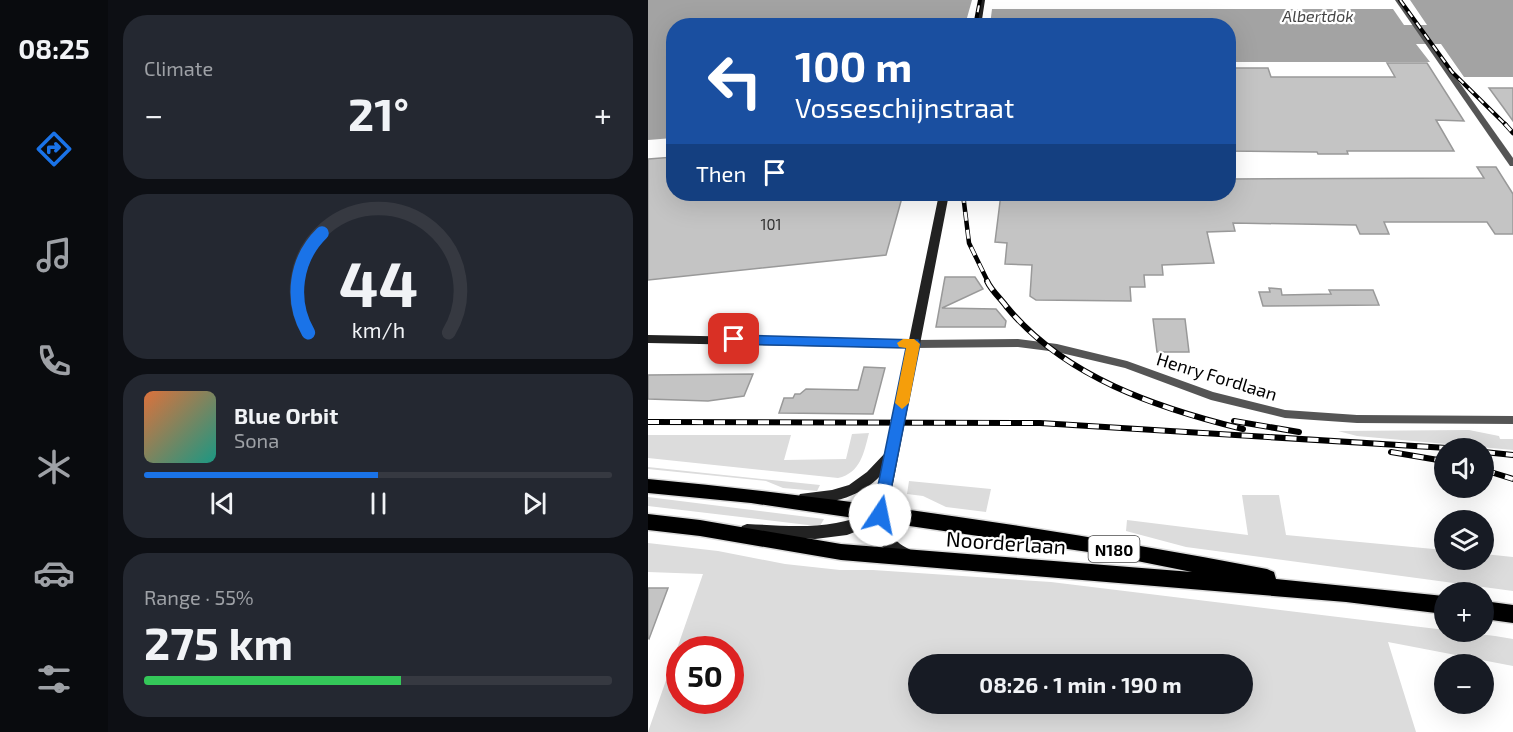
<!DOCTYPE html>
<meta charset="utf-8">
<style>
body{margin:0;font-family:"Exo 2",sans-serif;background:#242831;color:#f1f3f6;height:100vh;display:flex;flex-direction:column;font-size:22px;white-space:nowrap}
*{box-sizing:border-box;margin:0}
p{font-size:20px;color:#9ea1a6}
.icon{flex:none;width:33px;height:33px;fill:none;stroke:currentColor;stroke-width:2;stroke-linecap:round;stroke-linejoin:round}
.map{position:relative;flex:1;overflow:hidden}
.side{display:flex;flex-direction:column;gap:15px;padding:15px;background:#0d0f14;width:540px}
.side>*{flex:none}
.banner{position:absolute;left:18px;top:18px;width:570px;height:183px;border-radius:24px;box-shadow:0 6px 24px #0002;background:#1a4fa0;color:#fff;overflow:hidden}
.buttons{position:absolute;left:786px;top:438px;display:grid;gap:12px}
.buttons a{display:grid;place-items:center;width:60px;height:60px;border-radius:50%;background:#171b24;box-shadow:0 6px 24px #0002;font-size:30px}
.speed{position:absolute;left:18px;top:636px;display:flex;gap:12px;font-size:30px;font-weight:700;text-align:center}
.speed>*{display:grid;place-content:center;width:78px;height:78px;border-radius:50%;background:#171b24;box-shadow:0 6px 24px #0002;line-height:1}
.speed .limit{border:9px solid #d22;background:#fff;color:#111}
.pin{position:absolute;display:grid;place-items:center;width:51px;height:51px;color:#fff;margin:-26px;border-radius:12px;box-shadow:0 3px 9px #0006}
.me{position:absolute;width:66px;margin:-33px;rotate:11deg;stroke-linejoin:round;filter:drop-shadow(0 0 4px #0008)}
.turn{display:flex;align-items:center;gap:21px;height:126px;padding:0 30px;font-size:27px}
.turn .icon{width:78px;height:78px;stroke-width:2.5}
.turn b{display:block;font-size:42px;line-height:51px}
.then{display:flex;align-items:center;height:57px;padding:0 30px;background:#0003;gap:12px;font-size:22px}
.big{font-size:45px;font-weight:700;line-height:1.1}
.side .tile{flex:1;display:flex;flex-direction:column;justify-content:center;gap:9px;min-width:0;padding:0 21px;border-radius:24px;background:#242831}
.side .dial{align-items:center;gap:0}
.dial svg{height:156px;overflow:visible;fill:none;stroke:#363941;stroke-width:7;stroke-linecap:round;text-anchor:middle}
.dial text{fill:#f1f3f6;stroke:none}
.song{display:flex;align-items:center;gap:18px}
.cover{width:72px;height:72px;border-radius:9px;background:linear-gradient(135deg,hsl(20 70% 55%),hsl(170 70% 35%))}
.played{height:6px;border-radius:3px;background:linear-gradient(90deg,#1a73e8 50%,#363941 50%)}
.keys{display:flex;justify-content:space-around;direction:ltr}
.heat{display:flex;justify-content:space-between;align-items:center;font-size:33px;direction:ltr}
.charge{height:9px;border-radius:4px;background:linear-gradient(90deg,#34c759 55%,#363941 0)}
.trip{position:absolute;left:260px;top:654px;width:345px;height:60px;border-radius:30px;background:#171b24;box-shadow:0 6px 24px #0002;font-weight:700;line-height:60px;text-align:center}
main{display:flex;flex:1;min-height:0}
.tabs{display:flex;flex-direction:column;width:108px;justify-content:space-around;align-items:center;background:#090b0e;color:#9ea1a6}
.tabs .icon{width:42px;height:42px}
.tabs .on{color:#1a73e8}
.tabs b{font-size:27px;color:#f1f3f6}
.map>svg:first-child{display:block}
</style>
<main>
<nav class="tabs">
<b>08:25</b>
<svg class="icon on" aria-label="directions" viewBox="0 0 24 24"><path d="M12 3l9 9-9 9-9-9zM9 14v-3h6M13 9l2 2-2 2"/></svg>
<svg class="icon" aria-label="music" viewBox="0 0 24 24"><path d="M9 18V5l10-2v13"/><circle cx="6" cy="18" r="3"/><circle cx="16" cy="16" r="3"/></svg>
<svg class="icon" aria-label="phone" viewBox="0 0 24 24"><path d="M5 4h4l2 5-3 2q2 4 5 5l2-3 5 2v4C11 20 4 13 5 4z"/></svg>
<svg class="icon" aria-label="climate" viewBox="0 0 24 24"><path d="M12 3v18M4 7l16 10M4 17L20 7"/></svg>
<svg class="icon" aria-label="car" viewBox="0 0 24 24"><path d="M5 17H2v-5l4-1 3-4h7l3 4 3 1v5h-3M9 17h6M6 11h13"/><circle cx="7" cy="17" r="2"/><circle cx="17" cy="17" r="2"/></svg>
<svg class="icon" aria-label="filters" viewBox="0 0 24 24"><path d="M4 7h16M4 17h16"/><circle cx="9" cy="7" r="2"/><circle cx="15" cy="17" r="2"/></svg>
</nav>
<section class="side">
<div class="tile"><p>Climate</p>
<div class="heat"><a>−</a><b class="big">21°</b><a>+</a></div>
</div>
<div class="tile dial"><svg viewBox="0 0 100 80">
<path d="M14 69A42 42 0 1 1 86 69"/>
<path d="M14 69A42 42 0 0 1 21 18" stroke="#1a73e8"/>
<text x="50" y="56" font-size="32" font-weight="700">44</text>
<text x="50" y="72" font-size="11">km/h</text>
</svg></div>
<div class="tile">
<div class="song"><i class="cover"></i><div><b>Blue Orbit</b><p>Sona</p></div></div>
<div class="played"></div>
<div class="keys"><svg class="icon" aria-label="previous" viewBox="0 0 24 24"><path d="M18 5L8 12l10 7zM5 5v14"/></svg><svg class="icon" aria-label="pause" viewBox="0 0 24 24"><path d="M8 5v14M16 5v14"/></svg><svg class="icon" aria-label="next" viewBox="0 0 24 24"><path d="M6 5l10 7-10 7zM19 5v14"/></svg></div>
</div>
<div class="tile"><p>Range · 55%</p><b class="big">275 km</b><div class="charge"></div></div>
</section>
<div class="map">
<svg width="865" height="732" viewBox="0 0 865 732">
<rect width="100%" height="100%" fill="#fff"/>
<g fill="#dcdcdc" fill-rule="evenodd">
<path d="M821 430 851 436 852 439H865V450L709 436 690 431Z"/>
<path d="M221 433C216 452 213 473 190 478L0 458V435H143L136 460 198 459 204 434Z"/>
<path d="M0 467 172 485 169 491 135 488 118 481 0 469Z"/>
<path d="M261 481 343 489 338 512 298 507 275 496 259 494Z"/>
<path d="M594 495H631L638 535 796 550V560H836V554L865 557V591L538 547 478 531 479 520 600 535Z"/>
<path d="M0 497 176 519 172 526H168L0 506Z"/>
<path d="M0 543 70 551 137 564 192 570H225L403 582 847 636 865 639V666L740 642 768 732H0L55 574 0 572ZM32 650H82V700H32ZM594 664V704H270V664Z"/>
</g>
<path fill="#a3a3a3" d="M0 0H324L317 25H342L344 9H745L756 25H779L762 0H865V77H816L793 44H768L782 62H581L580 26H26L25 138 0 140Z"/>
<g fill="#c4c4c4" stroke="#999" stroke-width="1.5">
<path d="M739 63H779L816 121 788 120 806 151H699L700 154H670L669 152 580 151V68H620L623 77H747Z"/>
<path d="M841 88H865V121L855 107Z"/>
<path d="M26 157V194H255L238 255 0 280V159Z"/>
<path d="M829 167H848L865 194V234H847L839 222H736L741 234H712L708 225 585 223 587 231 559 232 566 263 514 265 515 275H496L497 287H482L483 301 388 300 382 296 384 265 357 264 359 243 347 242 353 194H580V179L836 178Z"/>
<path d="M297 277H327L335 289 294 308 348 309 358 321 357 327H288Z"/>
<path d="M621 288 633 289 634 295 683 294 681 290H725L731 305 615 306 611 292H622Z"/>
<path d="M505 319H537L541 352H509Z"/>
<path d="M216 367 237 368 225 414 131 413 136 398H145L147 394H152L158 389 210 390Z"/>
<path d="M105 374 96 396 60 401 0 399V375Z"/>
<path d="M0 588H20L1 639 0 638Z"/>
</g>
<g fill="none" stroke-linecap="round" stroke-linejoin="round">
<defs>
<g id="primary">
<path d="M0 479C208 499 414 530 619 569L626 572 628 579 796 596V614L698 602 193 560 52 536 0 530V514L52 520 193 544 544 572 454 554 103 503 0 493Z"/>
<path d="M836 601 865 605V623L836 619Z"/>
</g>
</defs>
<use href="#primary" stroke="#dbdbdb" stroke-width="3"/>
<g fill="#555" fill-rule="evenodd">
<path d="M747 0H753L865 158V166H862Z"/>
<path d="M370 339 409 344 479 361 565 392 637 410 709 415 865 416V424L709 423 637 418 563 400 477 368 409 352 370 347 266 348 261 344 266 340Z"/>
</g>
<g fill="#222" fill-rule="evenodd">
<path d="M331 0H337L333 26H326Z"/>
<path d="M291 194H301L239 515C240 530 243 539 257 547 262 550 265 550 267 556L265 561 260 563C242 556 228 545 225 525L199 535 167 539 94 534 92 530 94 526 99 524C143 526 184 531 226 511L233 475C213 497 186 503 157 504L152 502 150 498 152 494 184 490 201 485 219 472 238 452 259 348 0 343V335L261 340Z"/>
</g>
<use href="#primary" fill="#000" fill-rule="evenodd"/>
<defs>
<g id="rail-far2">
<path d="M752 0 804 72 858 125"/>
<path d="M327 26 332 0"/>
</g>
<g id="rail-far1">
<path d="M857 124 865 133"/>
<path d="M315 194 321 243 340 282"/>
</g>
<g id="rail">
<path d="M339 281C343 290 352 298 358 306 416 377 509 408 595 429"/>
<path d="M586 421 651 432"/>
<path d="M0 422 392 423 799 448"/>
<path d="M743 452 796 461"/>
<path d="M836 452 865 455"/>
<path d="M836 470 865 479"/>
</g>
</defs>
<use href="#rail-far2" stroke="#000" stroke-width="4"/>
<use href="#rail-far1" stroke="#000" stroke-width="4.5"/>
<use href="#rail" stroke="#000" stroke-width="6"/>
<use href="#rail-far2" stroke="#fff" stroke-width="2" stroke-dasharray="7" stroke-linecap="butt"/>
<use href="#rail-far1" stroke="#fff" stroke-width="3" stroke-dasharray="9" stroke-linecap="butt"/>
<use href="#rail" stroke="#fff" stroke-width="4" stroke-dasharray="11" stroke-linecap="butt"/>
</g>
<path fill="#1a73e8" stroke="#114b97" stroke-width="1.5" d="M86 335 270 340 272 344 237 520 232 522 226 520 224 515 258 348 86 344 79 339Z"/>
<path fill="#f59e0b" d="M255 339H266L272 344 261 403 254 409 247 403 258 348 251 347 249 343Z"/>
<g text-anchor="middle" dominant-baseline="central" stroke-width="4.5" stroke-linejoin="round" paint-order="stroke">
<g font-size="15" fill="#313131">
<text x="123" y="224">101</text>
</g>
<g font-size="16" font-style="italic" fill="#444" stroke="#fff">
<text x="670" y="15">Albertdok</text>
</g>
<rect fill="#fff" stroke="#4c4c4c" stroke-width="1.5" x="440.5" y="536" width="51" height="26" rx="4.5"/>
<g font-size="16" font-weight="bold" fill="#000">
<text x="466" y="549">N180</text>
</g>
<g font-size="18" fill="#000" stroke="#fff">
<text transform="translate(569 376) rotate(17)">Henry Fordlaan</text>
</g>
<g font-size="21" fill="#000" stroke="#fff">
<text transform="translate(358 542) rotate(4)">Noorderlaan</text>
</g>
</g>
</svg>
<div class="buttons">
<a><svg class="icon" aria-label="sound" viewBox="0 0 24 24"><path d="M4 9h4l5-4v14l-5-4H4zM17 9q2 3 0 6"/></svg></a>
<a><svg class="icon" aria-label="layers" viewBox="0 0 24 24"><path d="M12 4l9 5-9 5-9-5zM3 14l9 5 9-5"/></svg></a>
<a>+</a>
<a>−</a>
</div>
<div class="speed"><div class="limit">50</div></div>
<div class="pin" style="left:86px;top:339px;background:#d93025"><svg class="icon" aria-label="arrive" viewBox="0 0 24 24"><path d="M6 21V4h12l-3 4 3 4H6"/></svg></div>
<svg class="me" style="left:232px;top:515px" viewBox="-20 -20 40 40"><circle r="19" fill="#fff"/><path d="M0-13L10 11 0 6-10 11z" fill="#1a73e8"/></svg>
<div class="trip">08:26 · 1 min · 190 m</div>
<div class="banner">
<div class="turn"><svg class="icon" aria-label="left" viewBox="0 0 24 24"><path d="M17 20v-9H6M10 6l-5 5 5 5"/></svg><div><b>100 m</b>Vosseschijnstraat</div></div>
<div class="then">Then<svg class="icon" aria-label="arrive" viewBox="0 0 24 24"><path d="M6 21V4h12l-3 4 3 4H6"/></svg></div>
</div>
</div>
</main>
